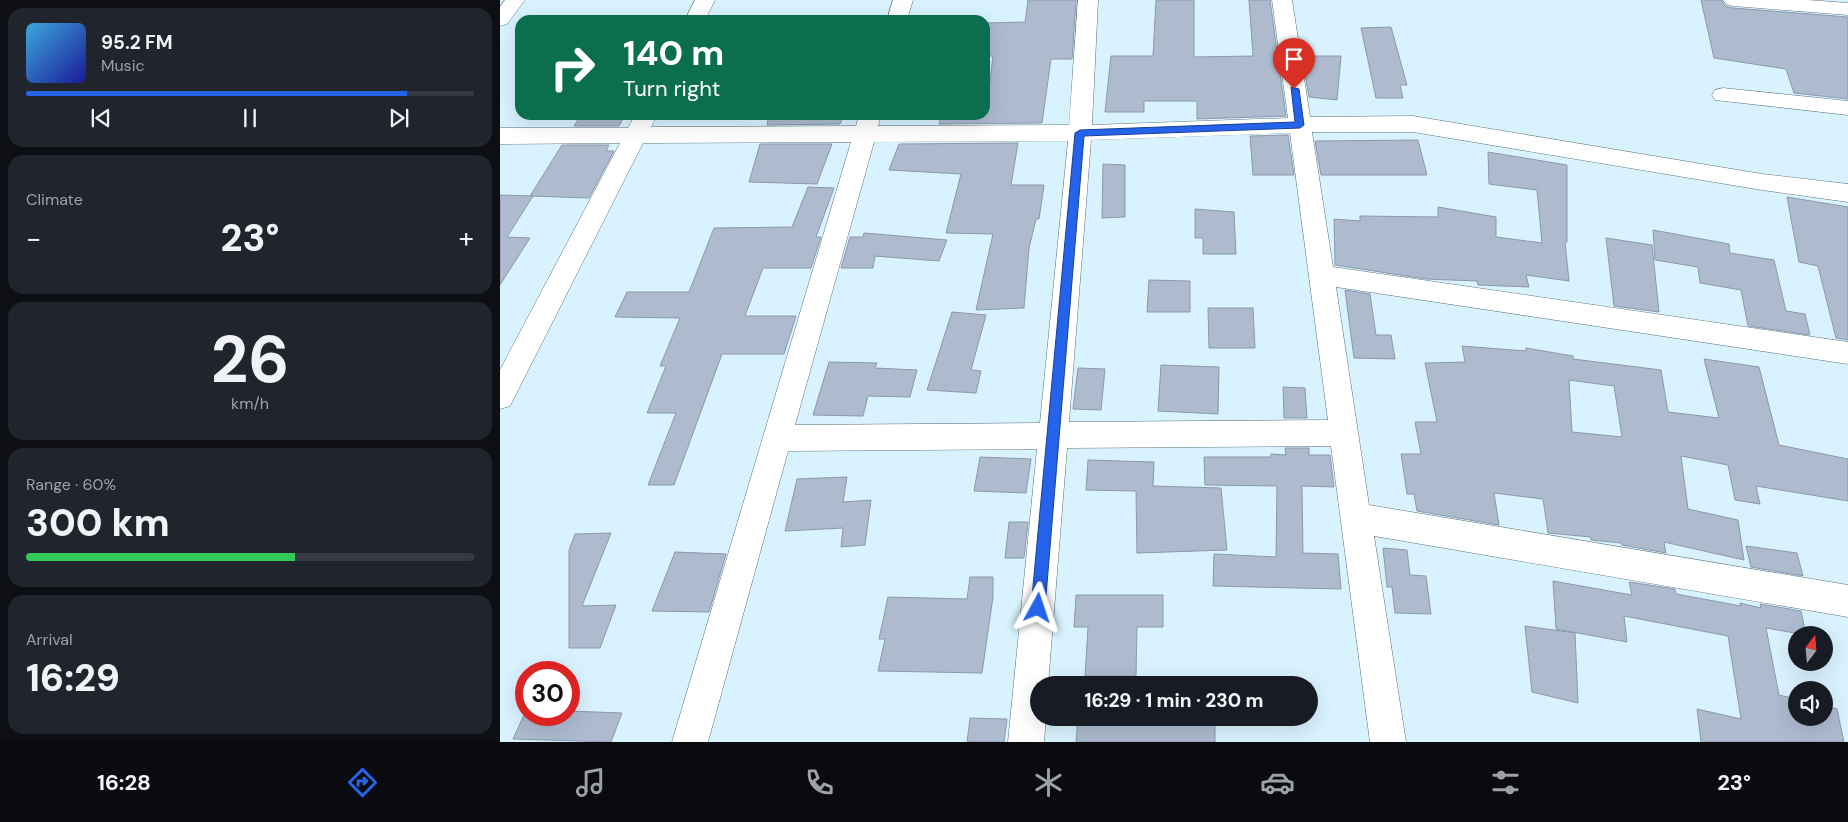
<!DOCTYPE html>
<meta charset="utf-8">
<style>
body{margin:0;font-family:"DM Sans",sans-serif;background:#20242c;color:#f1f3f6;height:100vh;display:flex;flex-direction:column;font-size:19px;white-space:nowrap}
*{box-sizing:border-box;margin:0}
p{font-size:16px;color:#9ea1a6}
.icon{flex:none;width:28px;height:28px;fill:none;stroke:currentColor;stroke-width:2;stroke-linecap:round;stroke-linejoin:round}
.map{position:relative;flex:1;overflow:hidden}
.side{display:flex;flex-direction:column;gap:8px;padding:8px;background:#0d0f14;width:500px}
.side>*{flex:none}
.banner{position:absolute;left:15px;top:15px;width:475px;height:105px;border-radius:15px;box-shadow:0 5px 20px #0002;background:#0b6e4f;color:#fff;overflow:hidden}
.needle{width:32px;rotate:16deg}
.controls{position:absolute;left:1288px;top:626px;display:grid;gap:10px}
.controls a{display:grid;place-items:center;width:45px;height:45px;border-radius:50%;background:#171b24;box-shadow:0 5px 20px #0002;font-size:25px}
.speed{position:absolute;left:15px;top:661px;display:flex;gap:10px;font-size:25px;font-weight:700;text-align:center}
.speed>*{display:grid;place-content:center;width:65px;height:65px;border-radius:50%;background:#171b24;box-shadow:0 5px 20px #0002;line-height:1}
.speed .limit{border:8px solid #d22;background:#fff;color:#111}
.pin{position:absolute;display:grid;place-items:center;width:42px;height:42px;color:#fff;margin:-51px -21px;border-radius:50% 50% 50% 0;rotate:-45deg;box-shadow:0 0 5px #0007}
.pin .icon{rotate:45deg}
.me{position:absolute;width:55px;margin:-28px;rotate:5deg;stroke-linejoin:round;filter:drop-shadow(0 0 4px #0008)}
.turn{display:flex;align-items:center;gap:18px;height:105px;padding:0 25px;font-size:22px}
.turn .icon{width:65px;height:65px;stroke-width:2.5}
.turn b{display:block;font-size:35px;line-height:42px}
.big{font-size:38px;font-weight:800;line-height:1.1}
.side .widget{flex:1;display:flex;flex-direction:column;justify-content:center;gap:8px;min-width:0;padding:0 18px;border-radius:15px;background:#20242c}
.side .dial{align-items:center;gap:0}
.dial b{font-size:65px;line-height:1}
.song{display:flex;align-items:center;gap:15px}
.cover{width:60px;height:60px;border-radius:8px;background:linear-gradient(135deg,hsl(200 70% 55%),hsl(240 70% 35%))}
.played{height:5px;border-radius:2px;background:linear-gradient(90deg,#2563eb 85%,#363941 85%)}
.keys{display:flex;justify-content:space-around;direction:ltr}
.heat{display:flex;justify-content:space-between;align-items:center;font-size:28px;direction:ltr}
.charge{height:8px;border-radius:4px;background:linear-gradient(90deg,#34c759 60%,#363941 0)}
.trip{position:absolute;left:530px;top:676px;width:288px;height:50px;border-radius:25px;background:#171b24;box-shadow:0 5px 20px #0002;font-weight:800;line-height:50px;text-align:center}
.tab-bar{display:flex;height:80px;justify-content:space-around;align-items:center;background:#090b0e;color:#9ea1a6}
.tab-bar .icon{width:35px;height:35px}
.tab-bar .active{color:#2563eb}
.tab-bar b{font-size:22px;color:#f1f3f6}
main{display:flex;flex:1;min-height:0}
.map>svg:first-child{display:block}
</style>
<main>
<section class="side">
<div class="widget">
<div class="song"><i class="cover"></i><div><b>95.2 FM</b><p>Music</p></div></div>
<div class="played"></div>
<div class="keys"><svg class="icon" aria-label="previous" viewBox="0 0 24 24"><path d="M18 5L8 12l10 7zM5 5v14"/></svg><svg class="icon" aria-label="pause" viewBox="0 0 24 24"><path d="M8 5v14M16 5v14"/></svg><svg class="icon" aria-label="next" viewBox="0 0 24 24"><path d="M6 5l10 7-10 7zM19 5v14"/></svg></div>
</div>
<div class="widget"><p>Climate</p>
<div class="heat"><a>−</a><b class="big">23°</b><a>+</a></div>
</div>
<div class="widget dial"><b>26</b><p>km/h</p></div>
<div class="widget"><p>Range · 60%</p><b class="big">300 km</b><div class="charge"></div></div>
<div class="widget"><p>Arrival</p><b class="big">16:29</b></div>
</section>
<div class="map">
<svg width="1348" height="742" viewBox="0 0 1348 742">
<rect width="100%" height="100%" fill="#d9f3fe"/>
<g fill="#aebbcf" stroke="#8b98ab" fill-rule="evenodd">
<path d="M528 0H576L572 59H551L542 123 439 124 441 115H485V98H488L493 56H485V23L525 22Z"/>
<path d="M656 0H694V57L753 56 749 0H770L786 116 697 119V101H644V112H605L611 56H653Z"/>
<path d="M1201 0H1221L1225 6 1233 8 1348 17V99L1294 93 1286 69 1214 58Z"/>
<path d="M891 27 907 85H900L903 98H876L861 28Z"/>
<path d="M802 56H841L837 100 809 97Z"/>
<path d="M81 115H125L119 126H74Z"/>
<path d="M269 115H344L340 124 267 125Z"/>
<path d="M788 135 794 175H753L750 136Z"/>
<path d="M918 140 927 175H821L815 141Z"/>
<path d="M518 143 511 185H544L539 219H536L529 248 524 308 476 310 493 234 446 233 461 174 389 170 399 144Z"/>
<path d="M260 144H332L317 184 249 182Z"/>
<path d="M62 145H109L106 151H114L89 198 30 196Z"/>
<path d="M988 152 1067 165V242H1065L1069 281 1026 275 1029 287 978 285 977 281 926 279 835 265 834 219 860 221V216L938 217V207L996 217V237L1042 243 1037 190 989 184Z"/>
<path d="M603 164 625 165V217L602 218Z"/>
<path d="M308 187 334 188 316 237H321L311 268H263L245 316H296L284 354H222L174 485H148L176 413H147L166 366H160L180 318 115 317 127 292H189L214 228 292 227Z"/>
<path d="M0 195 33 196 7 237 30 238 0 285Z"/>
<path d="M1287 197 1348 207V340L1336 338 1318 266 1299 262Z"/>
<path d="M695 209 734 212 736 254H703V238H695Z"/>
<path d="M1153 230 1229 244 1230 253 1274 260 1286 311 1305 314 1310 335 1248 326 1241 290 1200 283 1198 267 1155 260Z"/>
<path d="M364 233 447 240 439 261 375 256 373 268H341L350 237H363Z"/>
<path d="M1106 238 1152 245 1159 312 1114 306Z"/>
<path d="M649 280 690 281V312H647Z"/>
<path d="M845 290 870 294 876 335H891L895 359 854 358Z"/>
<path d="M708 308H753L755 348H709Z"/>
<path d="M452 312 486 315 471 370 481 371 476 393 427 390Z"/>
<path d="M962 346 1026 351V348L1073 356V359L1161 370 1168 412 1219 418 1204 359 1259 367 1279 445 1348 459V501L1256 486 1260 504 1235 500 1228 465 1181 456 1188 509 1238 520 1244 560 1164 542 1166 553 1122 545 1121 543 1091 540V537L1048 533 1043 499 994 493 999 525 917 511 914 494H907L901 454H921L915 422H937L925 363 965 362ZM1069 380 1114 386 1122 437 1072 432Z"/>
<path d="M329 362 377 363 375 368 417 370 410 397 368 396 363 416 313 415Z"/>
<path d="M661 365 719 367 718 414 658 411Z"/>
<path d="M578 368 605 369 601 410 573 409Z"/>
<path d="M783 387 805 388 807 418H784Z"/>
<path d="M785 448H809V455H830L834 487 802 486 803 553 838 554 841 589 713 586 714 554 776 557 777 486 705 485 704 457H771V454L786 455Z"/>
<path d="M480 457 531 459 526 493 474 491Z"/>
<path d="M588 460 654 462 653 486 721 488 727 550 637 553 636 491 586 490Z"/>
<path d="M347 477 343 502 371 500 365 545 341 547 343 528 285 531 297 479Z"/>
<path d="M509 522H528L524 558H505Z"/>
<path d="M111 533 82 606 116 605 100 648H69V550L75 534Z"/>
<path d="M1246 546 1297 553 1303 576 1251 567Z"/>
<path d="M883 548 907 550 910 575 926 576 931 614 895 613 892 587H887Z"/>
<path d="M175 552 226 554 209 612 152 611Z"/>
<path d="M470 577H493V597L482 673 378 671 385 639H379L388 597 467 599Z"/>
<path d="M1053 581 1132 595 1129 582 1175 589 1176 594 1241 606 1240 603 1261 608 1260 604 1301 611 1306 635 1266 628 1279 695 1296 699V718H1324V706L1337 709 1344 742H1201L1197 709 1241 719 1228 636 1124 616 1127 642 1056 629Z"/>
<path d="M576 595H663V627H637L636 676H585L588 627H574Z"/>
<path d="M1025 626 1075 633 1078 703 1032 692Z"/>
<path d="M69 711 122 713 111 742 13 739 24 715H69Z"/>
<path d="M470 718 507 719 504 742H467Z"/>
<path d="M578 718H715V742H576Z"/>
</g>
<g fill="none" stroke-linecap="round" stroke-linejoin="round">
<defs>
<g id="minor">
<path d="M5 0H25L7 24 0 26V7Z"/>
<path d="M195 0H215L205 20H185Z"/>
<path d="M393 0H413L407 20H387Z"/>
<path d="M578 0H598L592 125 788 118 772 0H792L810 117 913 116 1262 174 1348 184V202L1262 190 913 132H812L833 267 1348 342V364L836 287 869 505 1348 585V617L874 536 906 742H870L831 446 567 448 548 685H539V718H546L544 742H508L537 449 288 451 208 742H172L351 142 143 143 10 406 0 409V370L120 143 0 144V128H128L135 115H157L151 127 356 126 359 115H381L378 126 569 125ZM790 133 828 420 569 422 591 140ZM568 141 540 423 295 425 374 142Z"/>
<path d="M1223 0H1308L1348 3V15L1233 6 1226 4Z"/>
<path d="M1223 88 1348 101V115L1215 100 1212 95 1215 90Z"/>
</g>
</defs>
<use href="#minor" stroke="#587079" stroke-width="1"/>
<use href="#minor" fill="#fff" fill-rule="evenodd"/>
</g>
<path fill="#2563eb" stroke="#184099" d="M791 87 799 89 804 125 800 128 584 136 545 608 543 613 538 615 533 613 531 608 575 133 580 130 795 122Z"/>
</svg>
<div class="controls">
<a><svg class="needle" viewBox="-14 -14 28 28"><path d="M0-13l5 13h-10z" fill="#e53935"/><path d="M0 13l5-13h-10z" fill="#9ea1a6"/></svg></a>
<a><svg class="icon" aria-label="sound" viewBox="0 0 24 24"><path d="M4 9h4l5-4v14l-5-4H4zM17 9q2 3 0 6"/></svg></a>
</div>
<div class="speed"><div class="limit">30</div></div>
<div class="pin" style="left:794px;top:89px;background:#d93025"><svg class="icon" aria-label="arrive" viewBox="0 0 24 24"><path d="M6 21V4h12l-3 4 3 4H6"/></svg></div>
<svg class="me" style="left:538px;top:608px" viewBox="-20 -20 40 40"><path d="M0-17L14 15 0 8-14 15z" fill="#2563eb" stroke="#fff" stroke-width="4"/></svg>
<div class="trip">16:29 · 1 min · 230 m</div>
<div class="banner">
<div class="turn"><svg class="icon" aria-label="right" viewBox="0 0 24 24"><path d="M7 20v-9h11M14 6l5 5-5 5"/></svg><div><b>140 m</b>Turn right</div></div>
</div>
</div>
</main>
<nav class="tab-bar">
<b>16:28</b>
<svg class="icon active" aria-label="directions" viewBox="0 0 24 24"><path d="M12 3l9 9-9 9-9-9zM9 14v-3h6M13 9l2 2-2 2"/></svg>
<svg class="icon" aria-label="music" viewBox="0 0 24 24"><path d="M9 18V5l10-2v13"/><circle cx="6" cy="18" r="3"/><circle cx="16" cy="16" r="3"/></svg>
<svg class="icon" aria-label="phone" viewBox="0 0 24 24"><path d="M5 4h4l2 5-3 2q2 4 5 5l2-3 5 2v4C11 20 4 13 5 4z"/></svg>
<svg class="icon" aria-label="climate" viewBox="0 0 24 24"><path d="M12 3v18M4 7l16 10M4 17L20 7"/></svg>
<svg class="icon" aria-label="car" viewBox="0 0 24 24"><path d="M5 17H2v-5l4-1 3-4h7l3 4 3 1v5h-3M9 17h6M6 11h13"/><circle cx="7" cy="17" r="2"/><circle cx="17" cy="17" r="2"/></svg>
<svg class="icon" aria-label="filters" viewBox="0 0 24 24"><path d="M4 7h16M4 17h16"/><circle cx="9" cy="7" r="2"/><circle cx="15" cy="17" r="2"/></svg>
<b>23°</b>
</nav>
